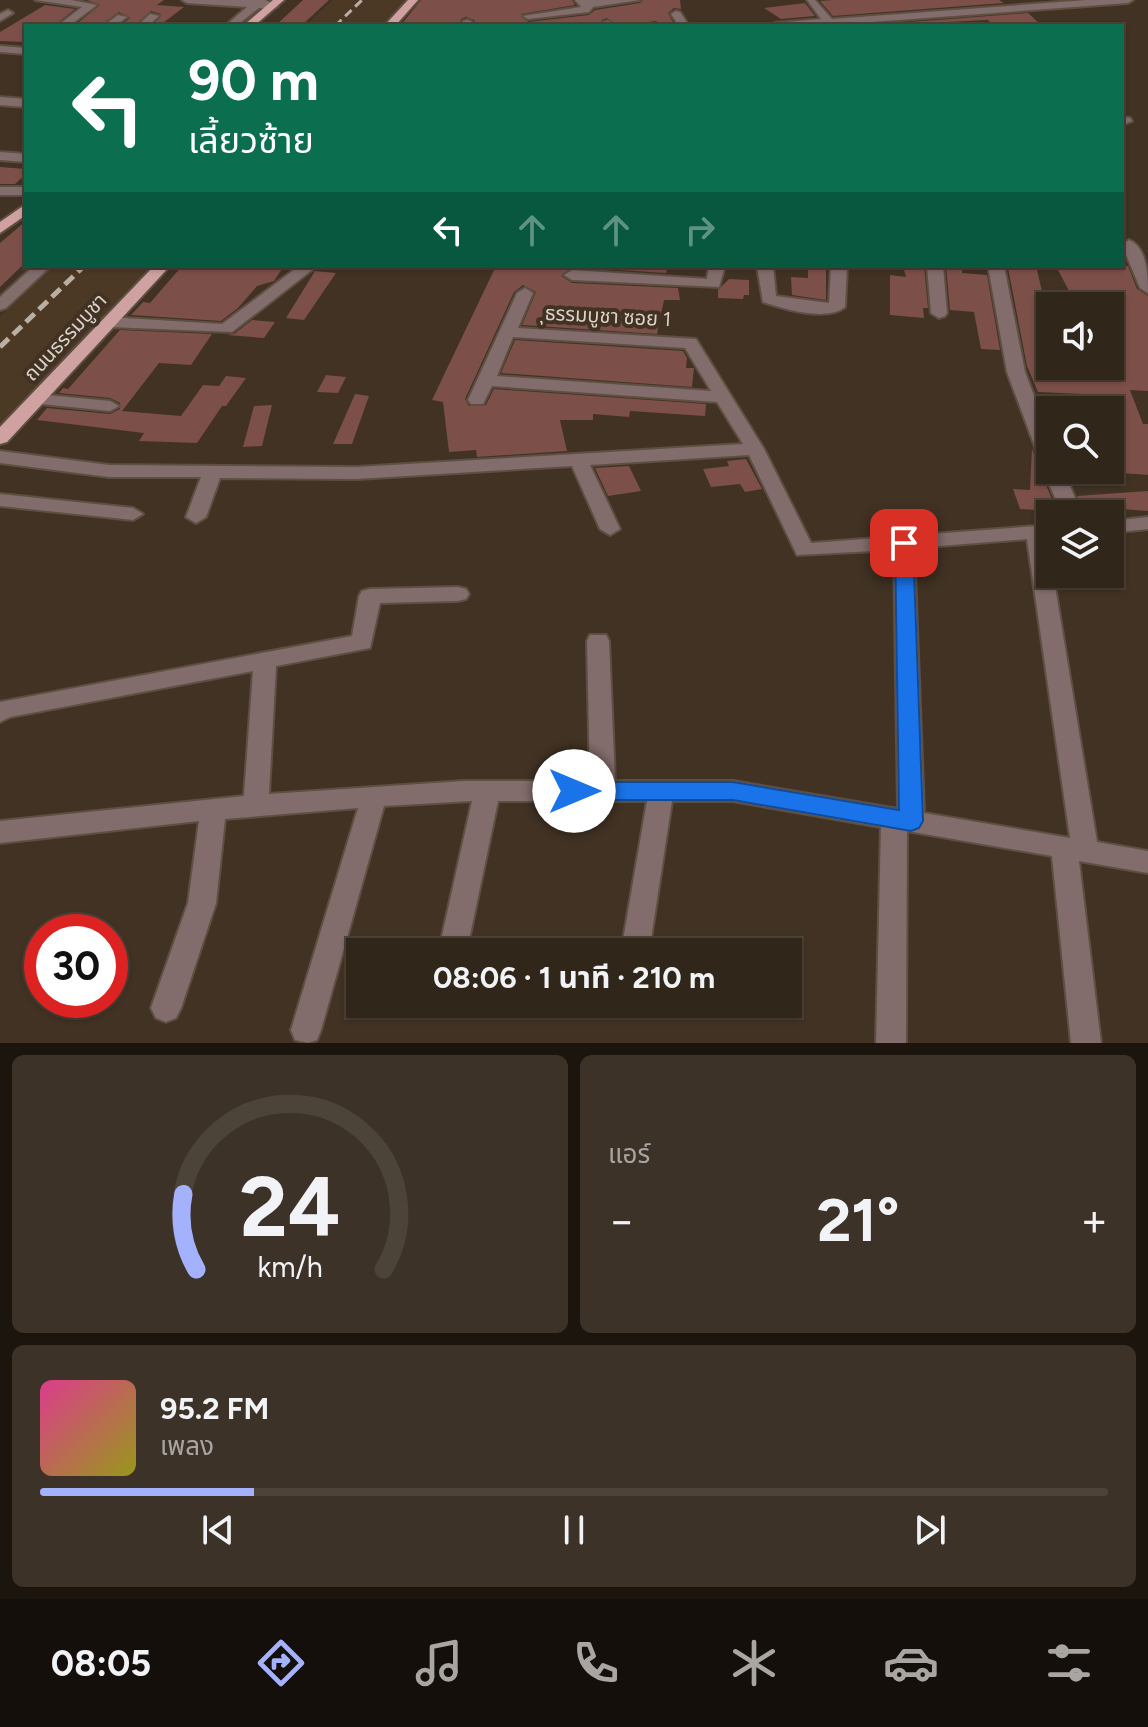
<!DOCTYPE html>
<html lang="th">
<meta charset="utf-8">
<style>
body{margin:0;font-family:Figtree,"Noto Sans Thai",sans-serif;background:#3d3227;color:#f1f3f6;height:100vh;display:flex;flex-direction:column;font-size:30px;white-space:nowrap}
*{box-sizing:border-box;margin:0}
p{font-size:26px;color:#a8a5a2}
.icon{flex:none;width:44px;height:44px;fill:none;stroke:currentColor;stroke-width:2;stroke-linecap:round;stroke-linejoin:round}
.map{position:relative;height:1043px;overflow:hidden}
.drawer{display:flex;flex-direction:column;gap:12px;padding:12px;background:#1b150e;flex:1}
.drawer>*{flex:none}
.top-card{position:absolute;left:24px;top:24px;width:1100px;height:244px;border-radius:0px;box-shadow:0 2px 6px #0004,0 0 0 2px #4c4339;background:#0b6e4f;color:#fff;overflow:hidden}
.tools{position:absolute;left:1036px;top:292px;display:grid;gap:16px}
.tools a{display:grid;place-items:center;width:88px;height:88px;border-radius:0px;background:#31261a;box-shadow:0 2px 6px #0004,0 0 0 2px #4c4339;font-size:40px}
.speed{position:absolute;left:24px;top:914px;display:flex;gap:16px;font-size:40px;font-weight:700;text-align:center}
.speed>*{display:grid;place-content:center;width:104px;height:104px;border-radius:50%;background:#31261a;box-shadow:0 2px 6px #0004,0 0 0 2px #4c4339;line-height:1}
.speed .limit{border:12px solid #d22;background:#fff;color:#111}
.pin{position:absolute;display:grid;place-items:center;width:68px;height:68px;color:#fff;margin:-34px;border-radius:16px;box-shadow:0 4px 12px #0006}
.me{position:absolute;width:88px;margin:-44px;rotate:90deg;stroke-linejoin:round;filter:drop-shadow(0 0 6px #0008)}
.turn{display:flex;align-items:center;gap:28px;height:168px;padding:0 32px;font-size:36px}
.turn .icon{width:104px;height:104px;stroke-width:2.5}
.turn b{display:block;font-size:56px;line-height:68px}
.lanes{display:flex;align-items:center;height:76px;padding:0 32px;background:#0003;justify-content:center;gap:40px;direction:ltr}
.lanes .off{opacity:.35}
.big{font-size:60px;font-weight:700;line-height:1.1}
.drawer .tile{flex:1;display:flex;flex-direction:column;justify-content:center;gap:12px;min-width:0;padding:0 28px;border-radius:12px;background:#3d3227}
.drawer .dial{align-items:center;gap:0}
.dial svg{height:208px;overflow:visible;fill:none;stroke:#4c4339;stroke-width:7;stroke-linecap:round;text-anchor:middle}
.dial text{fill:#f1f3f6;stroke:none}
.song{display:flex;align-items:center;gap:24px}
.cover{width:96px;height:96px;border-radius:12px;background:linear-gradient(135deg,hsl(330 70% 55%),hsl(60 70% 35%))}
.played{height:8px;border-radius:4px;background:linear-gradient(90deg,#a4b1fc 20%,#4c4339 20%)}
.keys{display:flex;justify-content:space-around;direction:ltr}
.heat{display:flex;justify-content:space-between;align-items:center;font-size:44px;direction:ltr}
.drawer .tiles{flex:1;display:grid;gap:12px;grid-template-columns:1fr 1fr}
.tile:last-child{grid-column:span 2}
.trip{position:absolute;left:346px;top:938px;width:456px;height:80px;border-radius:0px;background:#31261a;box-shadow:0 2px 6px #0004,0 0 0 2px #4c4339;font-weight:700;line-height:80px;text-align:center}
.dock{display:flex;height:128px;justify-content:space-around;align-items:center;background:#140f0a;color:#a8a5a2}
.dock .icon{width:56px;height:56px}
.dock .active{color:#a4b1fc}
.dock b{font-size:36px;color:#f1f3f6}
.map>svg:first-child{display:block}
</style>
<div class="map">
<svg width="1148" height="1043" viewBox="0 0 1148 1043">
<rect width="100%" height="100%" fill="#413223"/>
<g fill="#4c3925">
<path d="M333 0H407L382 26H305Z"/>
<path d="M53 266H152L0 425V317Z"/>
</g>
<g fill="#7d4f49">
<path d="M87 0H164L157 5 184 7 159 26H152L161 14 151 11 134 26H120L130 18 119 12 100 26H74L100 5Z"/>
<path d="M303 0H329L301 26H275Z"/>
<path d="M421 0H572L575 5 521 14 528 22 589 15 595 10 640 3 643 0H680L681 9 674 8 668 13 674 24 662 26 656 21 618 26 607 18 602 20 601 26H476L474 20 466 17 461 19 460 26H400Z"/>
<path d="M832 0H999L1004 3 833 16 820 1Z"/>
<path d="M805 3 815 16 781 19 764 8Z"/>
<path d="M45 5 75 9 54 26H26V42L0 41V32Z"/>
<path d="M1028 13 1042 26H994L988 20 928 23 932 26H858Z"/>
<path d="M0 167 26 169V174L15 184H0Z"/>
<path d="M26 221V262L0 287V243Z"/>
<path d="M182 266H284L274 281 257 286 238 308 221 321 131 315 143 302 150 303Z"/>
<path d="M496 266H668L666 273 572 267 561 276 572 283 678 288 680 300H664L657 334 522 325 536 292 523 285 514 292 465 399 469 406 486 405 494 389 706 404 705 416 630 411 629 417 593 414V420H560L567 451 477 457 476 450 449 452 443 402 432 400Z"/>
<path d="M808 266 826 267V300L792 295 791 277 808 278Z"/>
<path d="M903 266H924L928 308H923L924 318 890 315V275L906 277Z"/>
<path d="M946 266H962V273L987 275 1000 350 981 349 974 312 950 310Z"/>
<path d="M1077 266H1128L1137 289 1148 296V391L1130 390 1143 424H1148V475L1110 472V410H1090L1084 394 1038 392 1027 366 1008 268 1037 270 1050 326V366H1054L1056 374 1119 381 1110 352V306H1077L1057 268 1079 269Z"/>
<path d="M315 271 336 273 304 320 286 318Z"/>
<path d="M729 279 749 280V295H744L743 299 718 298V290Z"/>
<path d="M252 320 275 322 264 338 227 335 234 334Z"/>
<path d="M120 330 212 334 191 365 159 363 122 411 181 416 203 385 219 386 226 376 246 378 226 406H222L197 443 139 441 144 433 37 420 47 408 110 414 120 409V403L110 398 59 393 63 388 68 389Z"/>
<path d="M515 340 683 351 687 358 686 368H694L692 387 501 373Z"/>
<path d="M326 375 346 377 338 393 317 392Z"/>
<path d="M355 394 369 396 352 444H333Z"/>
<path d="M272 405 262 446 243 447 254 406Z"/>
<path d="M1032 448 1040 471 1057 511 1020 509 1013 489 1030 490Z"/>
<path d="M746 459 762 489 745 492 740 484 711 487 703 469 729 466 727 461Z"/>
<path d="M629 466 641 491 608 496 595 468Z"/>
<path d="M1148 491V511L1120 509 1122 514H1085L1077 496Z"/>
</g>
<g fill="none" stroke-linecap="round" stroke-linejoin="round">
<defs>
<g id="minor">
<path d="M35 0H71L97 5 69 26H57L82 7Z"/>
<path d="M182 0H265L278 6 273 9 259 8 236 26H225L247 7 187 3Z"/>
<path d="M575 0H640L593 7 589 12 528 19 523 16 581 7Z"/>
<path d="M807 0H815L832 19 1087 0H1133L1128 3 817 26H770L775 23 821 19Z"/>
<path d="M8 10 13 13 0 21V14Z"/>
<path d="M676 11 680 12 689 26H679L671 14Z"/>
<path d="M150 14 159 16 148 26H137Z"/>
<path d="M118 15 127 17 115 26H103Z"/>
<path d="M467 20 471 21 473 26H463V21Z"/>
<path d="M608 21 615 26H604V22Z"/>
<path d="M0 46 26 48V54L0 52Z"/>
<path d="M0 97 26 99V107L0 105Z"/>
<path d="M1122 117 1130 118 1132 121 1122 125Z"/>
<path d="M0 152 26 154V162L0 160Z"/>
<rect x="0" y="187" width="26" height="8"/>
<path d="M1129 240C1147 247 1148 276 1148 293L1140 288 1122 245Z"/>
<path d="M34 266H51L6 308 0 310V297Z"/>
<path d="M299 266H317L232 332 109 327 101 322 109 317 222 324Z"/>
<path d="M709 266H725L719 287 572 280 564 275 572 270 707 279Z"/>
<path d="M757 266H773L776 296 829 303 831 266H847L845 307C827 322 784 309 763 302Z"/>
<path d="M927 266H943L947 313 945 316 939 318 931 313Z"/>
<path d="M988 266H1004L1025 372 1050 438V470H1063L1082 514H1062L1043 470 1045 467 1041 463 1007 372Z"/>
<path d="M525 288 533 293 518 328 696 339 764 449 811 543 1050 525V537L1047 538 1050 574H1053L1097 842 1148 851V873L1079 861 1101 1043H1071L1052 856 907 831 906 1043H876L881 827 733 801H672L649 952H621L647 801H498L468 945 465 952H443L440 945 472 801 384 806 321 1030 317 1040 308 1043 295 1040 291 1030 358 808 225 819 216 903 181 1008 176 1018 166 1022 156 1018 151 1008 188 903 199 821 0 843V821L244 796 253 671 10 717 0 722V702L352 636 359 596 362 591 370 589 458 587 466 589 469 594 466 599 458 601 380 603 370 648 276 666 269 794 464 781H590L587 641 590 635H606L609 641 615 781H733L898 809 894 550 797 555 749 455 590 465 620 529 610 535 600 529 572 466 357 479 220 478 206 517 196 523 186 517 201 477H109L0 463V451L109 465 357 467 743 444 717 402 492 386 483 404H471L468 400 517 293ZM513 337 685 348 711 391 497 376ZM1027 539 1070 838 924 813 914 548Z"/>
<path d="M37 394 110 401 119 406 110 411 31 403 28 399 31 395Z"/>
<path d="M0 494 133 508 143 514 133 520 0 506Z"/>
<path d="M1148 517V529L1110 533V521Z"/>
</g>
<g id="major">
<path d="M273 0H284L254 26H243Z"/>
<path d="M408 0H418L395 26H384Z"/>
<path d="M26 204V215L0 233V222Z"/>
<path d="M154 266H170L7 442 0 444V427Z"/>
</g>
</defs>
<use href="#minor" stroke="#5d4f41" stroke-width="4"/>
<use href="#major" stroke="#5d4f41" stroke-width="4"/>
<use href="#minor" fill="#836c6c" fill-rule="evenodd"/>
<use href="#major" fill="#cfa2a1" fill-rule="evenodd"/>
<path stroke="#b9afa4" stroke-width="3" stroke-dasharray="9 5" stroke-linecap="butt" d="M335 26 362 0"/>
<path stroke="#b9afa4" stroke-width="5" stroke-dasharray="12 6" stroke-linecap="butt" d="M0 347 84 266"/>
</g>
<path fill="#1a73e8" stroke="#114b97" stroke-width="2" d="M904 537 913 543 923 821 919 828 911 831 733 800H574L566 797 563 791 566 784 574 782H733L899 810 895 543Z"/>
<g text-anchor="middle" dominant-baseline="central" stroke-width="8" stroke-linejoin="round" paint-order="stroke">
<g font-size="20" fill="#dbd2c9" stroke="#413223">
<text transform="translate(608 316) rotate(3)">ุธรรมบูชา ซอย 1</text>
<text transform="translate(65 337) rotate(-47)">ถนนธรรมบูชา</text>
</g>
</g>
</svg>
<div class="tools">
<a><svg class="icon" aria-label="sound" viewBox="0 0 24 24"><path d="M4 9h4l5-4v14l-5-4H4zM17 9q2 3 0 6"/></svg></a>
<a><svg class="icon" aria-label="search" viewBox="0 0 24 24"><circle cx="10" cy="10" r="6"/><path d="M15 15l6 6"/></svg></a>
<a><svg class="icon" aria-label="layers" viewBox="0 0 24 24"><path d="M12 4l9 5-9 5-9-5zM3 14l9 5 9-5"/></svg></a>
</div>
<div class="speed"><div class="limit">30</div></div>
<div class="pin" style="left:904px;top:543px;background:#d93025"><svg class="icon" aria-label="arrive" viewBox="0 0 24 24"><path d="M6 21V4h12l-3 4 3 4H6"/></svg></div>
<svg class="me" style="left:574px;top:791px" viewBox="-20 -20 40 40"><circle r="19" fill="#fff"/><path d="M0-13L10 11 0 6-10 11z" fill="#1a73e8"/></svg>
<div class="trip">08:06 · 1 นาที · 210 m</div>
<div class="top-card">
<div class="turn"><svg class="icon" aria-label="left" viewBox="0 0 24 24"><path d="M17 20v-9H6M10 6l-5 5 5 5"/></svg><div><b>90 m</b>เลี้ยวซ้าย</div></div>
<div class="lanes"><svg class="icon" aria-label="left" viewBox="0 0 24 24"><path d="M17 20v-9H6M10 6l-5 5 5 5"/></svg><svg class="icon off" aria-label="ahead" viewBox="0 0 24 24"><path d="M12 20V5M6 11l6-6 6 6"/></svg><svg class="icon off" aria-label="ahead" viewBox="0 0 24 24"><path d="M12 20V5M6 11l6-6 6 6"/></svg><svg class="icon off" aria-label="right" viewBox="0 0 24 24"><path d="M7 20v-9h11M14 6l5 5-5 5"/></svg></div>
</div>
</div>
<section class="drawer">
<div class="tiles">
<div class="tile dial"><svg viewBox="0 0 100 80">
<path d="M14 69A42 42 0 1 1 86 69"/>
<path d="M14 69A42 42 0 0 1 9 40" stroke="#a4b1fc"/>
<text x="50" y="56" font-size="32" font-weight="700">24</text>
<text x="50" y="72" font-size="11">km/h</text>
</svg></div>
<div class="tile"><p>แอร์</p>
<div class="heat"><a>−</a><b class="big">21°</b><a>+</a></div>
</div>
<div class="tile">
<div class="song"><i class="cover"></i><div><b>95.2 FM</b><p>เพลง</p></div></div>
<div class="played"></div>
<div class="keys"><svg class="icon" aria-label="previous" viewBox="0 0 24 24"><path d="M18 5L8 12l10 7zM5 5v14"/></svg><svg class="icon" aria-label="pause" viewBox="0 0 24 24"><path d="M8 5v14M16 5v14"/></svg><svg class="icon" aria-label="next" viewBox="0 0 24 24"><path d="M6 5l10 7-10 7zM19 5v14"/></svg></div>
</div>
</div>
</section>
<nav class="dock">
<b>08:05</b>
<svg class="icon active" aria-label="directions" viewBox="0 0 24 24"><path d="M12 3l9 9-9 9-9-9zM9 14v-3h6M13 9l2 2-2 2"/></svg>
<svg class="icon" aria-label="music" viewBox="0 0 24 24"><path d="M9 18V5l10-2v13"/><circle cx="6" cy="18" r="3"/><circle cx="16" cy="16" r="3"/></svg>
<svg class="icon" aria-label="phone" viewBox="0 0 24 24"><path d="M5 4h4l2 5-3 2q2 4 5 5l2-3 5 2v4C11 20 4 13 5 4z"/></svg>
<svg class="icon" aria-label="climate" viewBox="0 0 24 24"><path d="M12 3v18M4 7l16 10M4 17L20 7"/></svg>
<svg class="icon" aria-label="car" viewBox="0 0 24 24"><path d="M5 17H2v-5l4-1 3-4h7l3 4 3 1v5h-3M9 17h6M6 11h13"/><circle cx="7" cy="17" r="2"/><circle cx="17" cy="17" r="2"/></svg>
<svg class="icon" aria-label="filters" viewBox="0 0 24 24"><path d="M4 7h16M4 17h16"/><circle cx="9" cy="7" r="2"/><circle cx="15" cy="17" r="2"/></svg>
</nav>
